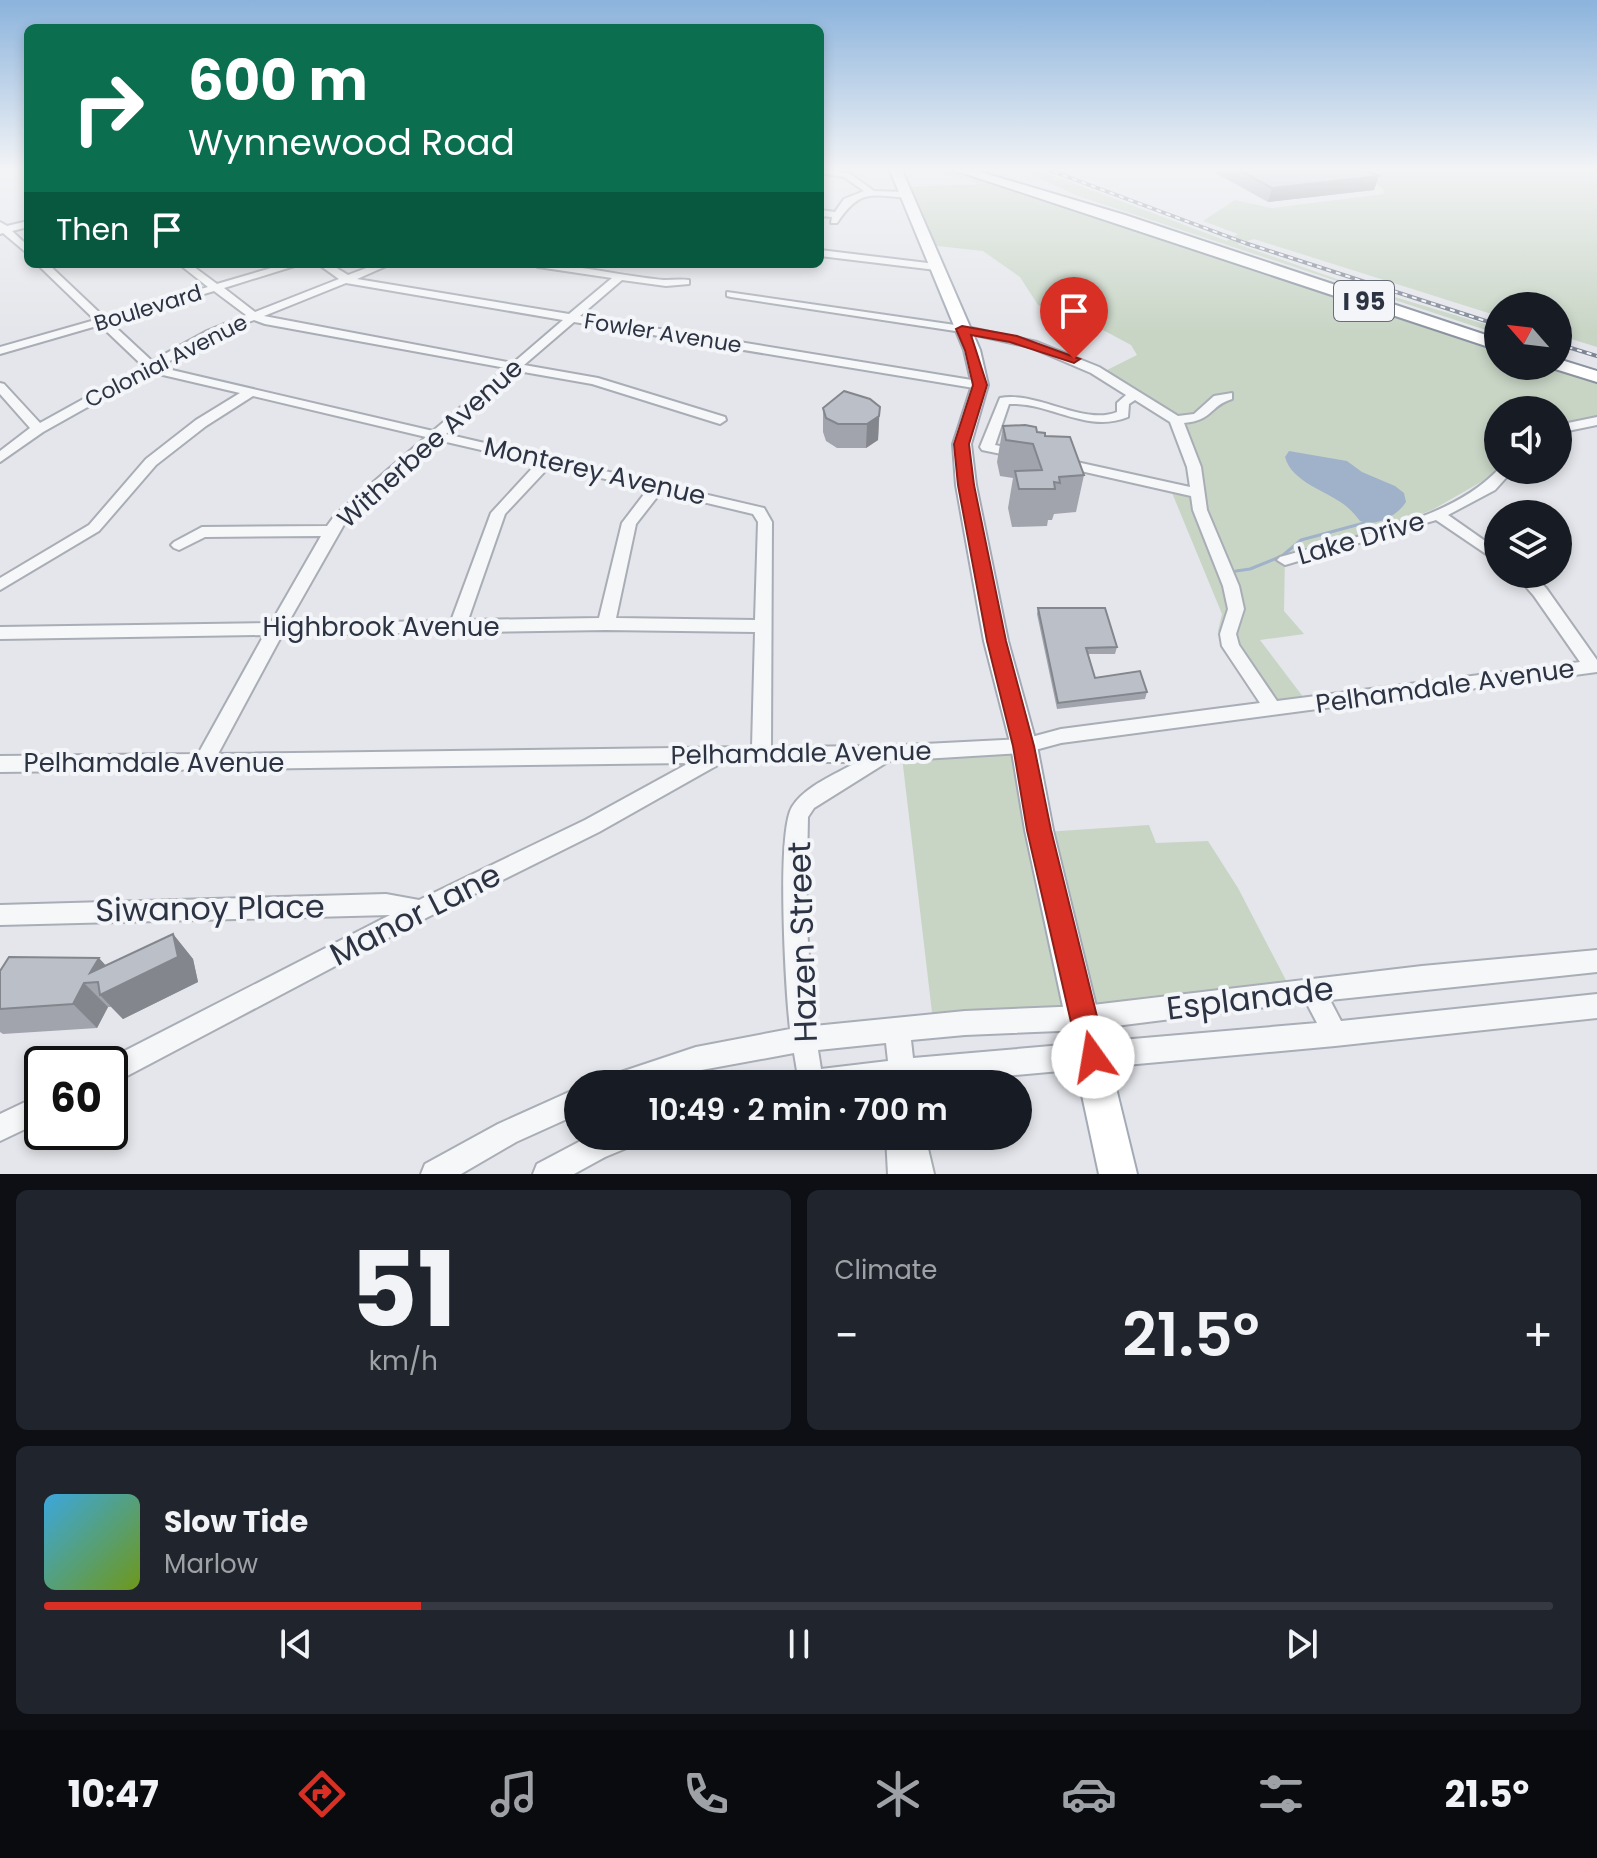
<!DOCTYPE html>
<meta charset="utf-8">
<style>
body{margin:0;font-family:Poppins,sans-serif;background:#20242c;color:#f1f3f6;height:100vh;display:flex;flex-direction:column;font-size:30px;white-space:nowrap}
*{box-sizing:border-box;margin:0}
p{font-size:26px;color:#9ea1a6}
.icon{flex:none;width:44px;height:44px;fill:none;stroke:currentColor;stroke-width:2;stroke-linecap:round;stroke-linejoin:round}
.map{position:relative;height:1174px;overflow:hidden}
.details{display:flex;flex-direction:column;gap:16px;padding:16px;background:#0d0f14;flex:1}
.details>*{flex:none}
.top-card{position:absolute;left:24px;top:24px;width:800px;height:244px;border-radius:12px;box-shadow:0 4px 12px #0003;background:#0b6e4f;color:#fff;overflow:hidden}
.needle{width:52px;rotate:298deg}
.controls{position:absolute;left:1484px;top:292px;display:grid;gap:16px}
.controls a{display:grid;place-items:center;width:88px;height:88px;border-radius:50%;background:#171b24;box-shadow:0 4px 12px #0003;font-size:40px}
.speed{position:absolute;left:24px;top:1046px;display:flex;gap:16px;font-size:40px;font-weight:700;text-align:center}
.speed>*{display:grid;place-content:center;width:104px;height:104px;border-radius:50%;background:#171b24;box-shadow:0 4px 12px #0003;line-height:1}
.speed .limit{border:4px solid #111;border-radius:12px;background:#fff;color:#111}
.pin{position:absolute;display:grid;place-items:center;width:68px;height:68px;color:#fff;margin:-82px -34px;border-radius:50% 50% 50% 0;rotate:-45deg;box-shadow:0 0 8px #0007}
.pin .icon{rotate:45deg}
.me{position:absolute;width:88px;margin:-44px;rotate:347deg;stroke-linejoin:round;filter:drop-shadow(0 0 6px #0008)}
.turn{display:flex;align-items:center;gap:28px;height:168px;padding:0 32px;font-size:36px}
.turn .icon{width:104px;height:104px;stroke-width:2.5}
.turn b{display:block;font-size:56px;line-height:68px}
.then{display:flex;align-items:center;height:76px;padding:0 32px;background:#0003;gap:16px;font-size:30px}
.big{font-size:60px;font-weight:600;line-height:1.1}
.details .card{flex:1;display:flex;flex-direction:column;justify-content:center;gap:12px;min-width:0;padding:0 28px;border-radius:12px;background:#20242c}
.details .dial{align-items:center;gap:0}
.dial b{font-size:104px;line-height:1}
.song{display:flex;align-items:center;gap:24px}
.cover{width:96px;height:96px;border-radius:12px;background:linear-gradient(135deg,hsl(200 70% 55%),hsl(80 70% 35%))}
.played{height:8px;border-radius:4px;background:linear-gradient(90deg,#d93025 25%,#363941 25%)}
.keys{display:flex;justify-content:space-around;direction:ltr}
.heat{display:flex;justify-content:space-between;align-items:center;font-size:44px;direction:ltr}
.details .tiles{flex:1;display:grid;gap:16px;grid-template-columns:1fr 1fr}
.card:last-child{grid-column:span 2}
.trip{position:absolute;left:564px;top:1070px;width:468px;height:80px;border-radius:40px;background:#171b24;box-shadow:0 4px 12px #0003;font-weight:600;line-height:80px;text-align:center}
.dock{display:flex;height:128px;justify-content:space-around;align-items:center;background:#090b0e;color:#9ea1a6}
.dock .icon{width:56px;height:56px}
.dock .selected{color:#d93025}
.dock b{font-size:36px;color:#f1f3f6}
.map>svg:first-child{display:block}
</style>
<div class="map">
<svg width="1597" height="1174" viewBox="0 0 1597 1174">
<rect width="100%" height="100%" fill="#e4e6eb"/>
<g fill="#c8d5c5">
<path d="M927 168H940L1113 220 1498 350V366H1548L1597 382V419L1558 422V410H1498V470L1495 474 1432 510 1372 533 1285 555 1284 611 1304 634 1260 640 1310 706 1264 712 1218 631 1222 614 1170 488 1201 493 1176 419 1101 373 1137 355 1131 345 1103 330 1038 305 1020 277 983 251 928 245 906 187 979 184Z"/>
<path d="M1017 168H1033L1227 241 1238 234 1203 221 1235 200 1272 208 1384 194 1383 189 1352 168H1597V347L1558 335V306H1498V316L1254 239 1237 244 1348 283 1498 328V334L1078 196Z"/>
<path d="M1024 746 1045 832 1149 825 1156 843 1208 841 1238 888 1290 988 933 1021 902 757Z"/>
</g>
<path fill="#a0b2c9" d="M1289 451 1347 461 1362 472 1395 486 1404 493 1406 502C1397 516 1377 527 1360 521 1356 516 1351 510 1346 506 1328 491 1292 483 1285 457Z"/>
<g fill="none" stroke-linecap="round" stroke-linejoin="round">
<path stroke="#a0b2c9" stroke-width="2" d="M1439 168 1463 169"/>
<path stroke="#a0b2c9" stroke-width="3" d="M1236 571 1250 569 1282 556 1301 540 1364 523"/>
<defs>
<g id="minor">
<path d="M820 169 849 173 874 191 907 192 911 195 907 198C870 195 860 189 837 223H831L832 217 820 216V210L835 212 844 199 864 191 844 177 820 173Z"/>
<path d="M28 221V227L12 231 28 246V254L3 233 0 234V222L7 226Z"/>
<path d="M820 250 936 264 941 267 936 270 820 256Z"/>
<path d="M37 264H48L104 317 208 287 179 264H190L217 284 285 264H301L224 288 255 312 339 279 318 264H330L348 275 377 264H391L357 279 569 314 612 278 538 267 533 264C577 264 620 276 664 280 672 280 680 279 689 280V284L666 286 622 280 580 316 984 382 986 385 980 389 574 322 524 365 598 378 725 417 726 420 720 424 592 384 518 371 446 434 764 508 772 522 771 747 885 746 1024 739 1061 729 1260 703 1222 646 1220 634 1228 609 1223 586 1193 510 1191 496 1063 467 1056 463 1063 459 1190 487 1187 467 1170 422 1135 400 1129 404 1128 417C1087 434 1050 402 1009 404L995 445 1025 451 1027 454 1020 458 982 450 980 447 1000 398C1037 391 1084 426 1117 412V403L1126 395 1091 373 1030 347 962 332 731 297 727 296V292L962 326 1037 342 1099 367 1178 416 1194 414 1214 396 1232 393V399C1209 406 1214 420 1184 423L1201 467 1207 510 1239 586 1244 609 1236 634 1239 645 1277 701 1580 662 1534 596 1515 574H1532L1546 588 1597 660V672L1061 743 1024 753 889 761 814 808 808 817 806 915 814 1026 965 1011 1084 1006 1422 966 1597 950V972L1330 1000 1341 1021 1597 994V1018L1335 1046 916 1084H784L788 1075 797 1071 794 1053 696 1071 659 1084H608L612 1075 696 1047 790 1029C786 993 776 834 792 807 805 786 836 774 857 762H723L599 832 428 917 110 1085V1064L101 1063 390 915 0 925V905L386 894 419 900 585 820 689 763 0 772V756L198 754 264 635 0 639V627L271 623 321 536 205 537 179 550 174 548 171 545 174 542 202 527 327 526 335 515 426 437 253 396 206 426 156 465 99 531 0 590V578L89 525 146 459 196 420 240 393 150 372 43 432 0 462V451L30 428 0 394V383L4 384 40 423 143 366 100 325 0 354V347L95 320ZM346 283 563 320 513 363 264 316ZM214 291 246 315 207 331 152 361 110 322ZM254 320 265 324 506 368 433 431 159 367 215 335ZM438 440 537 463 491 513 451 621 288 623 346 521ZM550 466 648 489 622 523 599 618 468 620 505 514ZM661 492 753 514 758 522 755 620 616 618 636 524ZM606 630 755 632 752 747 218 754 282 635ZM1306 1002 1317 1023 913 1058 911 1040 965 1035 1084 1030ZM886 1043 888 1061 821 1069 818 1050Z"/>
<path d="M1597 417V425L1558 433V425Z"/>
<path d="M1498 470H1513L1495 490 1448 515 1498 550V562L1436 520 1285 565 1277 560 1280 557C1349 537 1447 523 1498 470Z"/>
<path d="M578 1088V1114L516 1142 461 1174H421L425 1164 498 1124Z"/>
<path d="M42 1094V1121L0 1141V1114Z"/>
<path d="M590 1136H638L634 1145 605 1157 574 1174H533L537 1164Z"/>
<path d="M886 1136H925L934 1174H888Z"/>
</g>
<path id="major" d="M889 168H901L980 350 988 385 971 444 976 485 1008 641 1037 746 1053 830 1137 1174H1099L1025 830 1011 746 984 641 956 485 953 444 972 385 964 350Z"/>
<g id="highway">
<path d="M886 168H901L902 170 896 174Z"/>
<path d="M948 168H967L1125 215 1498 339V350Z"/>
<path d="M1558 359 1597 371V382L1552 368 1558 366Z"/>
</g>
</defs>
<use href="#minor" stroke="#a9adb5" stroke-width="4"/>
<use href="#major" stroke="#a3aab6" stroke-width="4"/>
<use href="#highway" stroke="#8b93a1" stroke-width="4"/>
<use href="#minor" fill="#f6f7f9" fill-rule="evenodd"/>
<use href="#major" fill="#fff" fill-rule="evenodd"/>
<use href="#highway" fill="#fff" fill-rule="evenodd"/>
<defs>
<g id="rail">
<path d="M1044 168 1245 243 1498 325"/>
<path d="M1558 344 1597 356"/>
</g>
</defs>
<use href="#rail" stroke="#7d8594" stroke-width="4"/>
<use href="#rail" stroke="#f3f5f8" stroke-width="2" stroke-dasharray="5" stroke-linecap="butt"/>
</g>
<g fill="#a1a4ac">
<path d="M1213 168H1361L1374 190 1268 202 1212 171Z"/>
<path d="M880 407 878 440 866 448H837L826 441 823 432V408Z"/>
<path d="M1003 426 1037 432 1045 436 1084 475 1076 512 1054 514 1052 520H1048L1047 526 1012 527 1008 508 1013 478 1000 476 997 462Z"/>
<path d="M1038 608 1117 647 1115 654H1088L1095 678 1147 692 1145 699 1057 709 1037 614Z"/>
<path d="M173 934 193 959 198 982 123 1019 111 1007H108L97 1028 3 1034 0 1032V971L106 966Z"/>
</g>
<g fill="#83868c">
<path d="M1379 176 1374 190 1268 202 1272 188Z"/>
<path d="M879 416 878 440 866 448 867 424Z"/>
<path d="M173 934 193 959 198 982 123 1019 100 995 107 992 90 973 99 958 121 982Z"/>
<path d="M84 983 108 1007 97 1028 73 1004Z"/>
</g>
<g fill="#bbbfc8" stroke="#83868c" stroke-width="2">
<path d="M1235 168H1361L1379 176 1272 188Z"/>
<path d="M844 391 870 399 880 407 879 416 867 424H838L826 418 823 408Z"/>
<path d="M1025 425 1036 427 1037 432 1045 433V436L1070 437 1084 475 1059 477 1060 483 1054 482 1055 489H1019L1015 471 1042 470 1033 444 1006 440 1003 426Z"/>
<path d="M1038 608H1105L1117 647 1086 648 1095 678 1140 671 1147 692 1058 703Z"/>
<path d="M173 934 178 957 100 995 98 982 84 983 73 1004 0 1009V971L9 957 99 958 90 973Z"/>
</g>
<linearGradient id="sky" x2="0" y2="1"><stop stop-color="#8bb3dc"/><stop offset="0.51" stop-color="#f3f4f6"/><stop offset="1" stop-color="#f3f4f6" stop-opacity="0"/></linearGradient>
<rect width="1597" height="332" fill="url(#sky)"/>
<path fill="#d93025" stroke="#8d1f18" stroke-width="2" d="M962 326 1017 336 1080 359 1074 363 1010 342 971 335 987 385 969 444 974 485 1006 641 1034 746 1051 830 1107 1057 1103 1067 1093 1072 1083 1067 1079 1057 1027 830 1013 746 987 641 958 485 954 444 973 385 965 350 956 329Z"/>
<g text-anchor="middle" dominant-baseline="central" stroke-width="8" stroke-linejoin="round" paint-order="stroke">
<g font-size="22" fill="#2c3343" stroke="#f3f5f8">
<text transform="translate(148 308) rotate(-17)">Boulevard</text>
<text transform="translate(663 333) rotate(9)">Fowler Avenue</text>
<text transform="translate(166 361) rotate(-27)">Colonial Avenue</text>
</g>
<rect fill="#f3f5f8" stroke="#686d79" stroke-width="2" x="1334" y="281" width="60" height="40" rx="6"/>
<g font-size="24" font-weight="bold" fill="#2c3343">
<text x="1364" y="301">I 95</text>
</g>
<g font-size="26" fill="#2c3343" stroke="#f3f5f8">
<text transform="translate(430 443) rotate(-42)">Witherbee Avenue</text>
<text transform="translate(595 471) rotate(13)">Monterey Avenue</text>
<text transform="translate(1361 538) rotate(-16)">Lake Drive</text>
<text x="381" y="627">Highbrook Avenue</text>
<text transform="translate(1445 686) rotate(-8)">Pelhamdale Avenue</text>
<text transform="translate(801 753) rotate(-1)">Pelhamdale Avenue</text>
<text x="154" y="763">Pelhamdale Avenue</text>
</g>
<g font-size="32" fill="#2c3343" stroke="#f3f5f8">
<text transform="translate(210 908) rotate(-1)">Siwanoy Place</text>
<text transform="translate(415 914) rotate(-27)">Manor Lane</text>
<text transform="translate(802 942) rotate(-92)">Hazen Street</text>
<text transform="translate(1250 998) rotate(-7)">Esplanade</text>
</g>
</g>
</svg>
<div class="controls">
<a><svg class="needle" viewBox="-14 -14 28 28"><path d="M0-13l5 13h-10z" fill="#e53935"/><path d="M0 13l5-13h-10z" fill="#9ea1a6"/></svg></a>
<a><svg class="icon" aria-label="sound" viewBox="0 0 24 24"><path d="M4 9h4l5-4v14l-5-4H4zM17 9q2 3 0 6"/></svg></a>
<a><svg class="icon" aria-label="layers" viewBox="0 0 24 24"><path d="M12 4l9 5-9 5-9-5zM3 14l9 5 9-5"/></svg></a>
</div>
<div class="speed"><div class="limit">60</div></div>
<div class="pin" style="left:1074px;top:359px;background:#d93025"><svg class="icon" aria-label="arrive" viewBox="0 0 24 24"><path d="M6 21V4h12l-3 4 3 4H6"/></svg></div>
<svg class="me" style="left:1093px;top:1057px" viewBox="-20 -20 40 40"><circle r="19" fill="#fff"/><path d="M0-13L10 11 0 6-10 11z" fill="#d93025"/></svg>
<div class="trip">10:49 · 2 min · 700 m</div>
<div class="top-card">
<div class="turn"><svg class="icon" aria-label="right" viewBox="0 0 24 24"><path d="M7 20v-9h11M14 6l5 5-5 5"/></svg><div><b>600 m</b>Wynnewood Road</div></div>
<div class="then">Then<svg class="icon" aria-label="arrive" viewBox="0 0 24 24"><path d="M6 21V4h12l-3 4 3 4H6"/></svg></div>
</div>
</div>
<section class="details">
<div class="tiles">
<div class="card dial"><b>51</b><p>km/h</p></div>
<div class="card"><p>Climate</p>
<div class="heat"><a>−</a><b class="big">21.5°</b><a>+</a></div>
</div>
<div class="card">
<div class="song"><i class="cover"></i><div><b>Slow Tide</b><p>Marlow</p></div></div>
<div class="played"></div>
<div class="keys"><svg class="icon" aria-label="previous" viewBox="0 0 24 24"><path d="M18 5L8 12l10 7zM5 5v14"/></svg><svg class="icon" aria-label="pause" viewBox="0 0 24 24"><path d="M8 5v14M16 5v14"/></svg><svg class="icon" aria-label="next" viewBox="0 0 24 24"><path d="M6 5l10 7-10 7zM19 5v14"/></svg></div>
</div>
</div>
</section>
<nav class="dock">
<b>10:47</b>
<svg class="icon selected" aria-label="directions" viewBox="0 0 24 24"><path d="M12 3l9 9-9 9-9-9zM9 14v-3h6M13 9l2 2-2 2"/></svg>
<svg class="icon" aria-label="music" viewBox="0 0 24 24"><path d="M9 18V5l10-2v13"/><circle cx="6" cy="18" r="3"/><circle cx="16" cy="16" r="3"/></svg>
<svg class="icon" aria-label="phone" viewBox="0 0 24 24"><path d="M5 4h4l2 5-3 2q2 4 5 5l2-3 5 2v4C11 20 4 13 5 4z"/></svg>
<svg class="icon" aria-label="climate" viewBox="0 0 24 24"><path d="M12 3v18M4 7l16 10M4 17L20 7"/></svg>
<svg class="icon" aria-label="car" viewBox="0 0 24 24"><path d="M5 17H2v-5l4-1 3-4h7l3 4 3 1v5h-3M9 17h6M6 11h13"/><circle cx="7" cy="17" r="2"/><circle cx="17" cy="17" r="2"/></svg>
<svg class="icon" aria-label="filters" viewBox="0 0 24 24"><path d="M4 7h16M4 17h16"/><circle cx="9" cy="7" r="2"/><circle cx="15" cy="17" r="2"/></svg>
<b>21.5°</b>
</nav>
